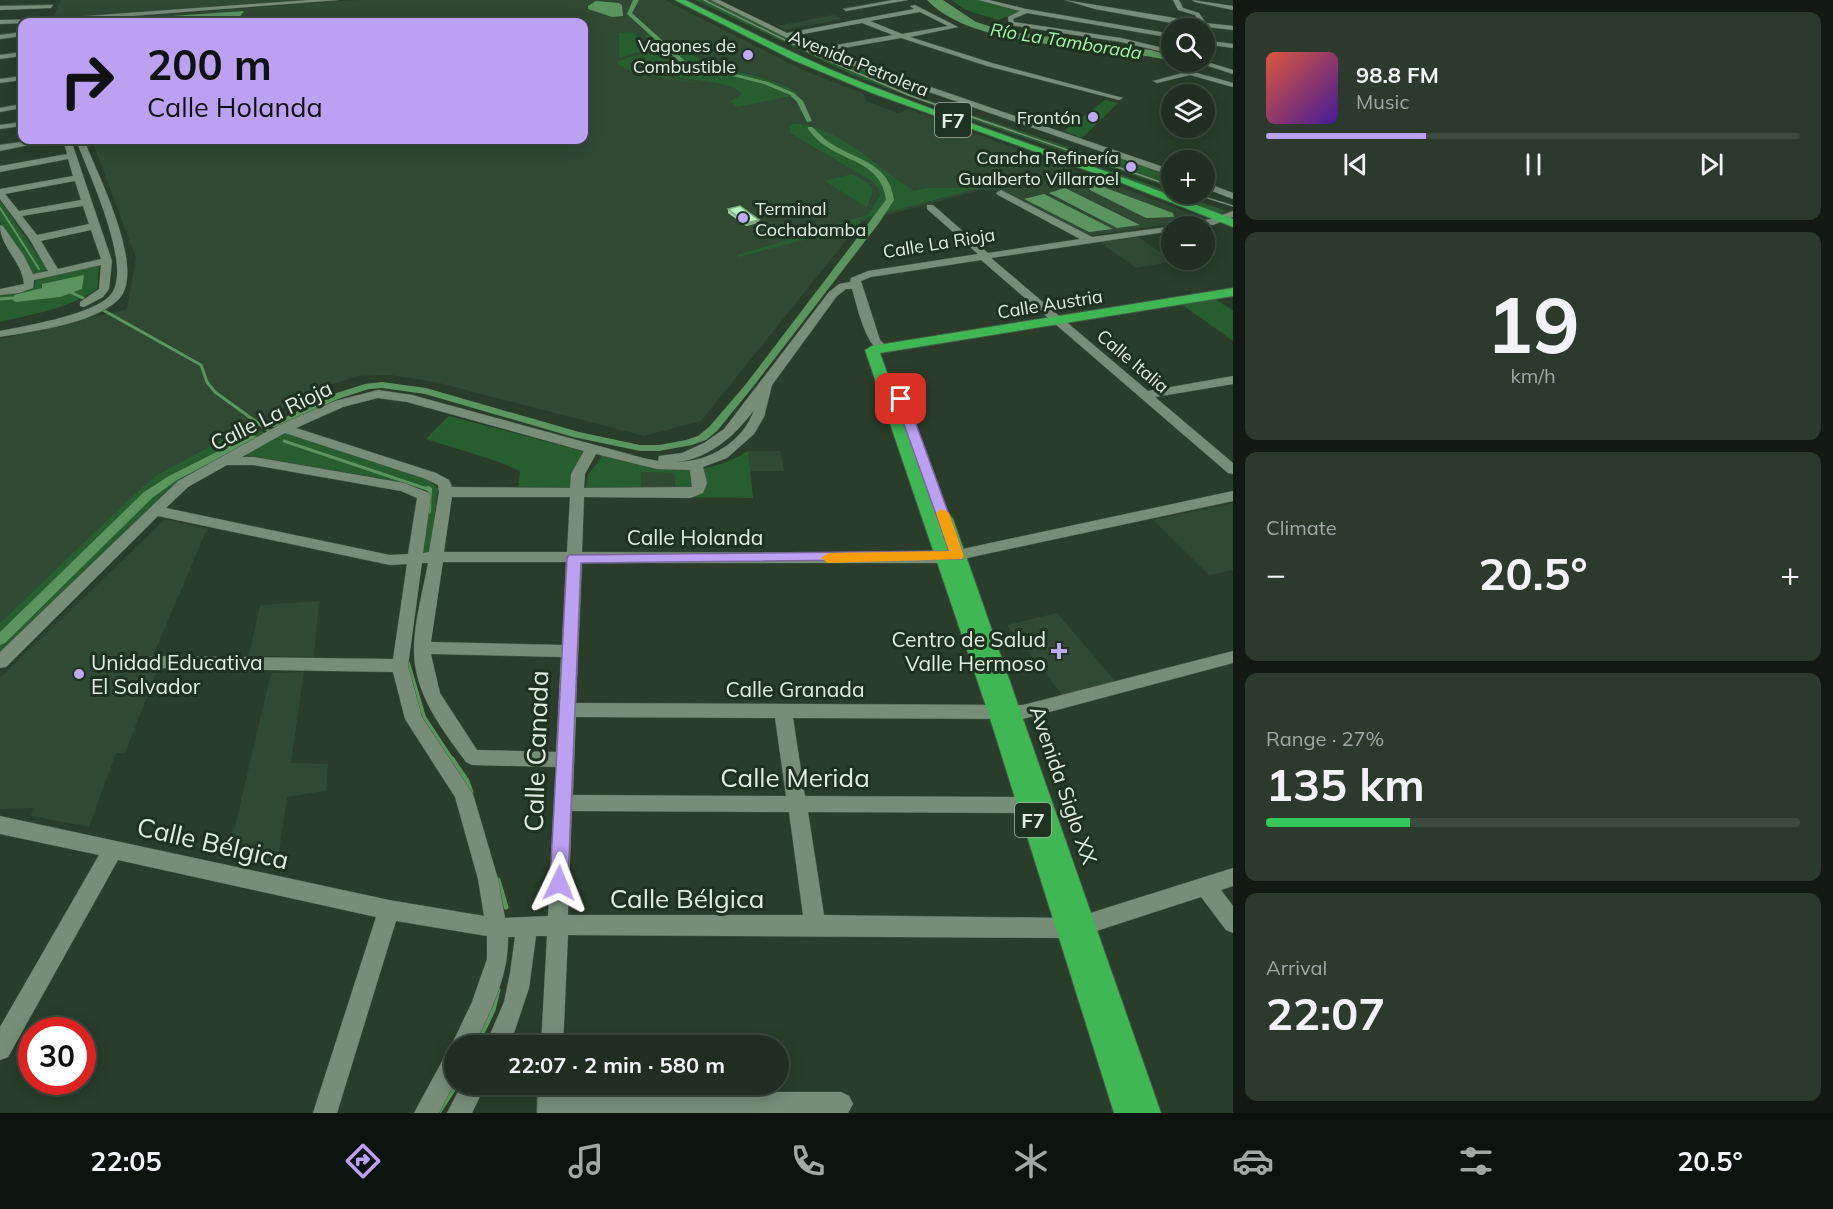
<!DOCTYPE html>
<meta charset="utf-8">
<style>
body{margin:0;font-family:Mulish,sans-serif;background:#2c3a2d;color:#f1f3f6;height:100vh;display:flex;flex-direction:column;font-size:22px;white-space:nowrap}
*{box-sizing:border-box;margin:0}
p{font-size:20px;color:#a1a8a5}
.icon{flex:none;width:33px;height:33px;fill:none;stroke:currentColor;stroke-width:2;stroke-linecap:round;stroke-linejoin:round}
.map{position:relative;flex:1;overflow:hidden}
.details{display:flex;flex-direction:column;gap:12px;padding:12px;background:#111912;width:600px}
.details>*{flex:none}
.guide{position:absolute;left:18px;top:18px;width:570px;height:126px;border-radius:12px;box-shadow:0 3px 15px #0003,0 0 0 2px #3c4a3e;background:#bca0f2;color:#111;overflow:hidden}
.tools{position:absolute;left:1161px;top:18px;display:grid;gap:12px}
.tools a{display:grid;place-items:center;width:54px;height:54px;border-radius:50%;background:#1f2e20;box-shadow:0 3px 15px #0003,0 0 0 2px #3c4a3e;font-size:30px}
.speed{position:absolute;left:18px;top:1017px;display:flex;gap:12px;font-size:30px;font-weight:700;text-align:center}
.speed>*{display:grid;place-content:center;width:78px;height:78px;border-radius:50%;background:#1f2e20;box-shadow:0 3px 15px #0003,0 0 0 2px #3c4a3e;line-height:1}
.speed .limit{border:9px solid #d22;background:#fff;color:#111}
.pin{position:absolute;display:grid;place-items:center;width:51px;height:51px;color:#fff;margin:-26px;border-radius:12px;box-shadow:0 3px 9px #0006}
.me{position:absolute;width:66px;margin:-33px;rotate:2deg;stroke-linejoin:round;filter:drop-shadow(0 0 4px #0008)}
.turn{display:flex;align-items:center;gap:21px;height:126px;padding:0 30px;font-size:27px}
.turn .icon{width:78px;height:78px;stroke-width:2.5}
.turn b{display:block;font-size:42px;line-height:51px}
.big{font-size:45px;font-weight:700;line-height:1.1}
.details .tile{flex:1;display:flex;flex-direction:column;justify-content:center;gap:9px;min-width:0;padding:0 21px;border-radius:12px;background:#2c3a2d}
.details .dial{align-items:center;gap:0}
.dial b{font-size:78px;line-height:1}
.song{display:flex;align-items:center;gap:18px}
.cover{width:72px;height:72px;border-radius:9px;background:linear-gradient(135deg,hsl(10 70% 55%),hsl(260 70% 35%))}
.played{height:6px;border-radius:3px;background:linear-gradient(90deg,#bca0f2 30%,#3c4a3e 30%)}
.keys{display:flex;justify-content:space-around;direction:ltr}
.heat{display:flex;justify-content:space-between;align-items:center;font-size:33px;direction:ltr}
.charge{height:9px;border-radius:4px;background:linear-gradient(90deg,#34c759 27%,#3c4a3e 0)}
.trip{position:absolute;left:444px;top:1035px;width:345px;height:60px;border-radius:30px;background:#1f2e20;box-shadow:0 3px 15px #0003,0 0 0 2px #3c4a3e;font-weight:700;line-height:60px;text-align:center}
.dock{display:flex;height:96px;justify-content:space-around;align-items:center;background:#0c120d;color:#a1a8a5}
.dock .icon{width:42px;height:42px}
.dock .on{color:#bca0f2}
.dock b{font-size:27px;color:#f1f3f6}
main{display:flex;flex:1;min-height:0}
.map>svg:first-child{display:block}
</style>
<main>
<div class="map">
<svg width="1233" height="1113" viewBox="0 0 1233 1113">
<rect width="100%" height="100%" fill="#293d2a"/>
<g fill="#304933">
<path d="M61 0H321L52 19Z"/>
<path d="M355 0H665L805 71 863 93 867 101 898 113 909 109 1201 217 1202 219 1090 236 1002 191 981 190 861 222 701 421 644 436 435 382 390 375 359 376 329 385 251 424 157 475 0 623V339L127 309 136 258 92 140H584V22H60Z"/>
<path d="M833 15 842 19 785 30 777 26Z"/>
<path d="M1138 237 1172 260 1177 261 1136 268 1100 242Z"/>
<path d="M748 451H780L784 471H750Z"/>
<path d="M641 472 674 473 675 489H641Z"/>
<path d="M1233 503V570L1209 575 1153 520Z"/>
<path d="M165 519 207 529 149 665 157 671 125 753H116L89 827 31 816 33 808 0 809V678Z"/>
<path d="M319 601 314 657 249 656 260 605Z"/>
<path d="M1057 613 1116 682 1063 696 1007 625Z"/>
<path d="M304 672 291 763 328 764 326 791 287 797 277 866 228 856 271 673Z"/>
</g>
<g fill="#275e2f">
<path d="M685 0 808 61 880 91 1226 211 1217 215 878 91 808 62Z"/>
<path d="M695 0H711L817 51 876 72 869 75 913 95 1101 158 1110 153 1171 176V188L969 119 857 77Z"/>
<path d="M951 0H977L1022 11 998 20 966 10Z"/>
<path d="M631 32 636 34 644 45H637L636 48 644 49 643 51 619 58V33Z"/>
<path d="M648 33 678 60 685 63 764 83 791 96 738 107 730 102 742 94C731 79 685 82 666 74 650 67 648 58 628 64L639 71 702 84 633 73 618 64V61L650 51V45L645 36Z"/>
<path d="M681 47C715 75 763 70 799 94L794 95 762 81 692 64 682 60 669 48Z"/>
<path d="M1105 100 1118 103 1082 138 1064 131Z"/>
<path d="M795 124C841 126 878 170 914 191L926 188H979L858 220 861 222 860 224 835 230 817 239 815 237 738 257 737 255C781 243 823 227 868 215L880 196 879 189 872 181 790 133V125Z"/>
<path d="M852 174 868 183 873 190 867 208 825 181Z"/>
<path d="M0 200 48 270 34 274 0 222Z"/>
<path d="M99 266 97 289C67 309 34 314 0 322V294L19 293 34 286 36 279Z"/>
<path d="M1214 298 1233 311V341L1180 303Z"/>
<path d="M449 416 586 452 571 474V489L518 488 520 471 496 461 426 439Z"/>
<path d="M251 424 266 434 173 485 0 655V623L139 490 157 475Z"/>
<path d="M287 432 428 480 438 488 430 552 418 553 427 496 425 490 413 484 245 455Z"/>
<path d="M748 451 753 498 676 497 674 473 641 472V489L586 488 588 475 603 455C656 468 698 482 748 451Z"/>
</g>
<g fill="#5a9560">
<path d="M927 0H943L976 22 1005 31 1151 50 1171 56 1172 61C1104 44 975 51 927 0Z"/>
<path d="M596 1 619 3 622 5 623 16 612 17 588 9V6Z"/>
<path d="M244 11 239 18 232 19 234 21 231 22H199L212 18 195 22H160L157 17Z"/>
<path d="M1095 184 1173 213 1174 217 1146 218 1090 190 1088 185Z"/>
<path d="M1065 188 1140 225 1117 228 1049 193Z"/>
<path d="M1044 194 1113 229 1089 232 1024 199Z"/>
<path d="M84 275 82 289 60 297 16 302 12 300 14 295 42 288V284Z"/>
</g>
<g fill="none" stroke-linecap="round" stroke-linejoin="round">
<path stroke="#5a9560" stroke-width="2" d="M0 208 39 269"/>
<g stroke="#5a9560" stroke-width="3">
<path d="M68 291 83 298"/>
<path d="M0 299 12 298"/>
<path d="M103 310 201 365 207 382 215 392 269 431"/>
<path d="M284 441 430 490"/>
</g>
<g stroke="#5a9560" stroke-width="4">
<path d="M428 488 430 489 429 512"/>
<path d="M408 663 424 717 453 761"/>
</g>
<g stroke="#5a9560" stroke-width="5">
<path d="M452 759 467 781 471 792"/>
<path d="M498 880 506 907"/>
<path d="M476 1046 493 1010 498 990"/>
<path d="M438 1113 457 1084"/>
</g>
<g fill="#5a9560" fill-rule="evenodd">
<path d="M633 0H639L632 13 685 61 768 82 794 93 803 101 812 121 807 122 797 102 790 95 764 84 681 63 627 14Z"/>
<path d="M808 127H812C817 131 821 136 826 140 852 160 889 160 894 200L879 223 752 388 717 431 706 440 692 445 659 451H640L573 437 425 394 382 388 369 389 338 399 279 427 275 428 270 425 330 395 365 384 382 382 426 388 579 432 640 445H659L686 440 698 436 709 427 746 384 886 200C882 163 846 162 821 143 816 139 812 134 808 129Z"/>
<path d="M252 434 257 437 256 439 177 480 152 498 5 643 0 645V632L144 492 169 476Z"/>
</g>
<defs>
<g id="minor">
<path d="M310 0H339L53 22 0 24V20L45 19Z"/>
<path d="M711 0H719L787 33 914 9 910 6 915 5 958 27 910 37 992 63 1123 98 1119 100 987 66 901 38 826 51 1172 170V176L819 54ZM920 12 948 26 902 34 870 21ZM862 23 893 35 819 48 793 36Z"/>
<path d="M893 0H908L846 11 843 9Z"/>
<path d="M978 0H989L1026 9 1172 34V38L1027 13 1013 19 1014 22 1121 38 1172 50V54L1121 42 1009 25 1008 17 1020 11Z"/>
<path d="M1065 0 1199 22 1195 15 1178 10 1173 0H1179L1183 8 1199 13 1206 23 1233 26V30L1172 23 1095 9Z"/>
<path d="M1192 0 1233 6V10L1195 2Z"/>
<path d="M53 5 51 8 0 10V6Z"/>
<path d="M22 32V36L0 39V35Z"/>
<path d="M1204 40 1233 44V48L1204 44Z"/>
<path d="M22 52V56L0 59V55Z"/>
<path d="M1204 61 1233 70V74L1196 62Z"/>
<path d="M1190 71 1233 83V87L1190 75 1157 83 1153 81Z"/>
<path d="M22 76V80L0 83V79Z"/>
<path d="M22 104V108L0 112V108Z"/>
<path d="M22 122V126L0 129V125Z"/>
<path d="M36 140H53L0 151V145Z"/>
<path d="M63 140H71L112 261 109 289 103 297 84 307 80 306V302L99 289 101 265 34 280 33 288 19 293 0 295V289L24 284C22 261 0 247 0 225L3 226 24 256 33 274 48 271 30 240 0 199V189L73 176 68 159 0 172V166L67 154ZM75 181 81 200 19 211 5 194ZM83 206 89 224 37 235 22 216ZM91 230 101 259 58 269 41 241Z"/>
<path d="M76 140H84C97 173 148 272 118 300 93 324 33 331 0 337V331C25 326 98 314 112 293 132 264 88 172 76 140Z"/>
<path d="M1204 182 1233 193V199L1204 188Z"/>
<path d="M1001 190 1092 237 1175 226H1172V231L991 258 1148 391 1233 376V384L1155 397 1233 463V474L1228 473 981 260 871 277 861 281 880 340 888 348 882 352C865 346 857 305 852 289H846L837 296 772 385 764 417 754 434 727 458 703 467 707 483 703 493 690 498 584 497 582 552 944 553 1233 491V501L944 563H582L576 703 1023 705 1233 651V663L1023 719 793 718 805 796 1028 797 1035 799 1037 805 1035 811 1028 813 808 812 824 915 1068 918 1084 915 1233 868V886L1221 890 1233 906V933L1226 930 1201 897 1084 935 1068 938 568 935 563 1046H541L547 936H536L529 988 512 1039 508 1046H485L504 1002 510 973 515 937H508C509 976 490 1012 474 1046H454V1084L439 1113H414L446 1054 453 1051 451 1046 472 1002 487 959V936L396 921 337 1113H313L376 917 118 860 8 1057 0 1060V1027L99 855 0 834V816L389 900 484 916 478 879 455 797 405 719 393 672 154 668 148 667 146 662 148 657 154 656 393 659 407 564 390 565 158 516 6 667 0 668V652L178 481 279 425 335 401 378 390 412 395 643 458 658 461 659 456 682 453 704 443 724 429 829 292 839 284 850 282 851 278 868 271 978 254 927 209V205H933L988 253 1080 239 998 195 996 193ZM378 398 407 402 584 451 571 474 570 488 452 487 449 480 436 473 296 428 343 407ZM754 410C743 442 709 462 676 462 709 459 736 435 754 410ZM285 433 426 479 438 485 439 492 429 552 423 553 431 496 429 493 404 483 254 457H242ZM596 454 657 469 690 470 692 487 584 488 585 474ZM227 465H254L401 491 417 498 408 554 390 555 166 508 188 487ZM452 497H570L567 552H444ZM443 562H566L562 645 431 642ZM422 563H428C423 591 414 622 414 650 414 694 442 729 466 762L472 765 556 767 548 916 505 918 498 879 473 794 422 717 408 666ZM431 654 561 657 556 752 477 750 440 693ZM576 717 775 718 786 796 573 795ZM572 811 789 812 803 915H568Z"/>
<path d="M1233 211V217L1213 225 1179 226 1184 223 1211 219Z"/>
<path d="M462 1084H486L472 1113H447Z"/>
<path d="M538 1084H562L561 1092H841L849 1096 853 1104 848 1113H537Z"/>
</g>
<g id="highway">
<path d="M675 0H685C749 31 812 64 879 89 996 134 1116 173 1233 219V227L1122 183 872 93 793 60Z"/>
<path d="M1233 288V296L880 353 938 515H950L953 519 1161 1113H1114L988 712 865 350 872 346Z"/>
</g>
</defs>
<use href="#minor" stroke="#465848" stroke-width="1"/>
<use href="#highway" stroke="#465848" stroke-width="2"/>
<use href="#minor" fill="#778d78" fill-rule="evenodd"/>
<use href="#highway" fill="#3eb754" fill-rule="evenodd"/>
<g stroke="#7d8d7d" stroke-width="1.5">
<path d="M704 0 811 53 911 96 1172 186"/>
<path d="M1195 194 1233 206"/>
</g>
</g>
<path fill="#9dd4a2" d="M728 209 759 220 758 223 746 226 728 213Z"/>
<path fill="#80ac84" d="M759 220 758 223 746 226V223Z"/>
<path fill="#b7f6bc" stroke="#80ac84" stroke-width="1.5" d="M740 206 759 220 746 223 728 209Z"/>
<path fill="#bca0f2" stroke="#7a689d" stroke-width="1.5" d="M901 395 907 399 964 556 962 559 581 563 568 883 566 889 559 891 553 889 550 883 567 558 569 555 949 551 895 399Z"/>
<path fill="#f59e0b" d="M942 509 949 513 964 556 962 559 828 563 821 558 828 553 949 551 936 513Z"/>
<g fill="#bea9f5" stroke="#1f3220" stroke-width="2">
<circle cx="748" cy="55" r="6"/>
<circle cx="1093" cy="117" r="6"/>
<circle cx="1131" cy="167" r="6"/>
<circle cx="743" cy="218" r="6"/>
<path d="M1056 642h6v6h6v6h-6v6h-6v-6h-6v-6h6z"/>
<circle cx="79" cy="674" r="6"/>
</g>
<g text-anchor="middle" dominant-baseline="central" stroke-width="6" stroke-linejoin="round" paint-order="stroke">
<g font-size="18" font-style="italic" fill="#a3f6ab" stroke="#1f3220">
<text transform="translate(1066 41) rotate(9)">Río La Tamborada</text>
</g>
<g font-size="18" fill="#e1ede1" stroke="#1f3220" text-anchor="end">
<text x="736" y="45">Vagones de<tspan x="736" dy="21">Combustible</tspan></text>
<text x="1081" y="117">Frontón</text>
<text x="1119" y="157">Cancha Refinería<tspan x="1119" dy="21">Gualberto Villarroel</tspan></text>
<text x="755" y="208" text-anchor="start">Terminal<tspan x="755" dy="21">Cochabamba</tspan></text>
</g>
<g font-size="18" fill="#e1ede1" stroke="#1f3220">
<text transform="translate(859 63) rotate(22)">Avenida Petrolera</text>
<text transform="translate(939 243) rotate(-9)">Calle La Rioja</text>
<text transform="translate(1050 304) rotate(-9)">Calle Austria</text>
<text transform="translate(1133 361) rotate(40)">Calle Italia</text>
</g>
<g fill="#1f3220" stroke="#a7b5a7" stroke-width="1.5">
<rect x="935" y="103" width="36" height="34" rx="4.5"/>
<rect x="1015" y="803" width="36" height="34" rx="4.5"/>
</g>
<g font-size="20" font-weight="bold" fill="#e1ede1">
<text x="953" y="120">F7</text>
<text x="1033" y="820">F7</text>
</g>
<g font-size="21" fill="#e1ede1" stroke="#1f3220">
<text transform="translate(271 415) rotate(-26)">Calle La Rioja</text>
<text x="695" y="537">Calle Holanda</text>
<text x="795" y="689">Calle Granada</text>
<text transform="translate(1064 785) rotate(71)">Avenida Siglo XX</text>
</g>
<g font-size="21" fill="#e1ede1" stroke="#1f3220" text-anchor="end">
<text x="1046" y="639">Centro de Salud<tspan x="1046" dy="24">Valle Hermoso</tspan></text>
<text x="91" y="662" text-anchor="start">Unidad Educativa<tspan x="91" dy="24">El Salvador</tspan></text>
</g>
<g font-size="26" fill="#e1ede1" stroke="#1f3220">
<text transform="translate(536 751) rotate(-88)">Calle Canada</text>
<text x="795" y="777">Calle Merida</text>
<text transform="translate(213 843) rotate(13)">Calle Bélgica</text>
<text x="687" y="898">Calle Bélgica</text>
</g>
</g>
</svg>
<div class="tools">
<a><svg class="icon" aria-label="search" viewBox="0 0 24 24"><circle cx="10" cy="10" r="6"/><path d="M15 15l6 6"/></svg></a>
<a><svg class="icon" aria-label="layers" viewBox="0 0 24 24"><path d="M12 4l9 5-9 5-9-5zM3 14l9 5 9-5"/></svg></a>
<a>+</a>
<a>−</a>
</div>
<div class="speed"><div class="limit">30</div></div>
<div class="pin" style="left:901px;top:399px;background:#d93025"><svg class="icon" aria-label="arrive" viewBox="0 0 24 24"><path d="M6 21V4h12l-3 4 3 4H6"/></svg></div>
<svg class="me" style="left:559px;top:883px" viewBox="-20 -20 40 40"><path d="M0-17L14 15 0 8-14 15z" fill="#bca0f2" stroke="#fff" stroke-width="4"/></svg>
<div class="trip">22:07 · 2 min · 580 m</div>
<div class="guide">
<div class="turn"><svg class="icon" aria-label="right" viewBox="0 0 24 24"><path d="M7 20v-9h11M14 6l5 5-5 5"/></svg><div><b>200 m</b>Calle Holanda</div></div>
</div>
</div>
<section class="details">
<div class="tile">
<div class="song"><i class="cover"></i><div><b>98.8 FM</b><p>Music</p></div></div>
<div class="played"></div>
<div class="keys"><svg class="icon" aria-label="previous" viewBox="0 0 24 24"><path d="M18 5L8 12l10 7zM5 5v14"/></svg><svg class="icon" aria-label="pause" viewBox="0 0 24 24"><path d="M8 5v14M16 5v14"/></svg><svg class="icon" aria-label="next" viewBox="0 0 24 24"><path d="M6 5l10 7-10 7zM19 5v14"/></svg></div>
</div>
<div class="tile dial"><b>19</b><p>km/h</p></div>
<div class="tile"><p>Climate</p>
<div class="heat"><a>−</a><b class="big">20.5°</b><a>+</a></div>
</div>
<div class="tile"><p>Range · 27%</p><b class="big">135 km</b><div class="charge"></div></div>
<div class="tile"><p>Arrival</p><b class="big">22:07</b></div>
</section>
</main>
<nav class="dock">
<b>22:05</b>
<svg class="icon on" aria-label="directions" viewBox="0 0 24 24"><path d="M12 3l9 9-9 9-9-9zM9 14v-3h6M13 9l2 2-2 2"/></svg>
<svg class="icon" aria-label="music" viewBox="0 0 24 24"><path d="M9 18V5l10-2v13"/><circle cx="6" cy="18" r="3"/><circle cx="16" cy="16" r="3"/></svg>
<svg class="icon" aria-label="phone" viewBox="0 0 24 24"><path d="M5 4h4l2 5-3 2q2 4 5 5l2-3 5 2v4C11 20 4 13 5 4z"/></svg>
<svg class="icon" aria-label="climate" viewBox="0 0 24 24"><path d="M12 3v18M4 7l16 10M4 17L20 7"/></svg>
<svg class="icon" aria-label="car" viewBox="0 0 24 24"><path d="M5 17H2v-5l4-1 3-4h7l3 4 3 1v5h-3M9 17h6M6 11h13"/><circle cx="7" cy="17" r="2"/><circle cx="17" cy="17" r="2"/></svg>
<svg class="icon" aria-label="filters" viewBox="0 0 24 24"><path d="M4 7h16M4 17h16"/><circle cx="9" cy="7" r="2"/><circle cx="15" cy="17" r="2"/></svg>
<b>20.5°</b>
</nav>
